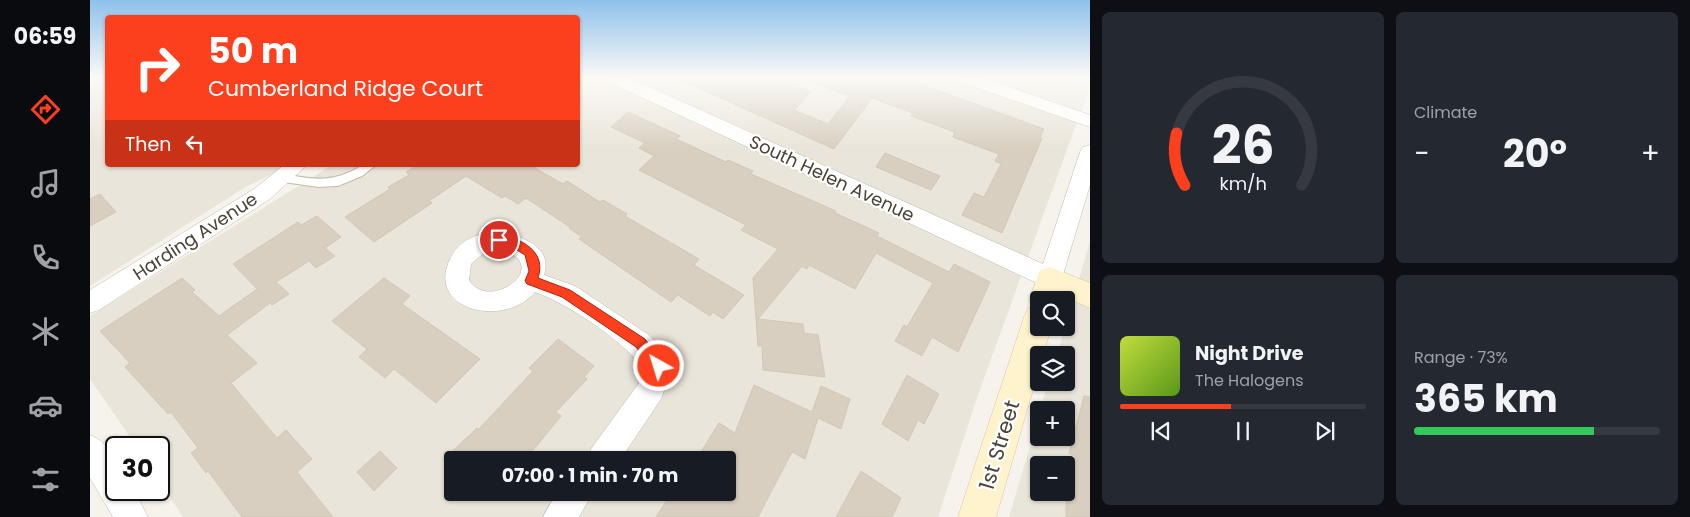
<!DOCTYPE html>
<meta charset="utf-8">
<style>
body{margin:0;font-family:Poppins,sans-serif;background:#242831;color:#f1f3f6;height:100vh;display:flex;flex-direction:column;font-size:19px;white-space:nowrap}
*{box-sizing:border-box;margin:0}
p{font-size:16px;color:#9ea1a6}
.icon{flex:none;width:28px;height:28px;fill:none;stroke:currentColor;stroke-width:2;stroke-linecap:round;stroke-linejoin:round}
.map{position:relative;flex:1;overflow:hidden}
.details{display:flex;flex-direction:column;gap:12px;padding:12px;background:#0d0f14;width:600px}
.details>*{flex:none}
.top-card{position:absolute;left:15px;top:15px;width:475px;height:152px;border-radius:5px;box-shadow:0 1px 4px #0004;background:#fc3f1d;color:#fff;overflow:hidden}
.tools{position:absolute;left:940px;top:291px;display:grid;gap:10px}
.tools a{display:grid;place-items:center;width:45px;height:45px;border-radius:5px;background:#171b24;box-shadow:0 1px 4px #0004;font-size:25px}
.speed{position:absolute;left:15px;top:436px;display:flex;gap:10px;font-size:25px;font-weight:700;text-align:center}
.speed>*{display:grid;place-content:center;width:65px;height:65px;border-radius:50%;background:#171b24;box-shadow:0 1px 4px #0004;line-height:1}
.speed .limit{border:2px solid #111;border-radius:8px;background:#fff;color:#111}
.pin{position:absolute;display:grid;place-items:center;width:42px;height:42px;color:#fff;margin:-21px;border:2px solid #fff;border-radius:50%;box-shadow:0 1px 5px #0007}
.me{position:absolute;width:55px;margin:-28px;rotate:321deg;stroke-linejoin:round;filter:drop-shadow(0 0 4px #0008)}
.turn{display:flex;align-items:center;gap:18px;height:105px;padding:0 20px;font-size:22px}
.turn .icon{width:65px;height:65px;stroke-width:2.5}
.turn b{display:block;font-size:35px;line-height:42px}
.then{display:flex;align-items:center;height:48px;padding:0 20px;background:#0003;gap:10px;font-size:19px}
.big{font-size:38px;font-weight:700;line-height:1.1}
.details .card{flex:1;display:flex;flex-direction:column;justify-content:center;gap:8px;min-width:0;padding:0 18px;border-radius:8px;background:#242831}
.details .dial{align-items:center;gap:0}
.dial svg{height:130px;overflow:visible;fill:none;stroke:#363941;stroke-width:7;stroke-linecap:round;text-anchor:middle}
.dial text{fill:#f1f3f6;stroke:none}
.song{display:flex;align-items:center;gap:15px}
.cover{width:60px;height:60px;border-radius:8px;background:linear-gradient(135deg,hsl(70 70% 55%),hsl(90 70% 35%))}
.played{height:5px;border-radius:2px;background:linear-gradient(90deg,#fc3f1d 45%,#363941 45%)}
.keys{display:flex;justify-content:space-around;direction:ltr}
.heat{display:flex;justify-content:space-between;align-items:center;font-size:28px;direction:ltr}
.charge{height:8px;border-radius:4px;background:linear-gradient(90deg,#34c759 73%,#363941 0)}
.details .tiles{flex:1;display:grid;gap:12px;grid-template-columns:repeat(2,1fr)}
.trip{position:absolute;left:354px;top:451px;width:292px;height:50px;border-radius:5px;background:#171b24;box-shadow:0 1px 4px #0004;font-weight:700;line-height:50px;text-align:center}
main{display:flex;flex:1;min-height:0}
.tabs{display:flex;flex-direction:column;width:90px;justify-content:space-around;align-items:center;background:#090b0e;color:#9ea1a6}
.tabs .icon{width:35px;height:35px}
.tabs .selected{color:#fc3f1d}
.tabs b{font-size:22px;color:#f1f3f6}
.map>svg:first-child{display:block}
</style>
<main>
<nav class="tabs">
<b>06:59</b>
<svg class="icon selected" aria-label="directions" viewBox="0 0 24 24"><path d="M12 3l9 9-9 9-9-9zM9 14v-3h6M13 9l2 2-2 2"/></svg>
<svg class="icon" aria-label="music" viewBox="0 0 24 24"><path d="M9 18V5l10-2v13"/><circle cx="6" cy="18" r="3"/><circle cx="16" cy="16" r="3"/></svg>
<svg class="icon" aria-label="phone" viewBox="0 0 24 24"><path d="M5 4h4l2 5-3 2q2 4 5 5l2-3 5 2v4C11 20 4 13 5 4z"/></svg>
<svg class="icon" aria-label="climate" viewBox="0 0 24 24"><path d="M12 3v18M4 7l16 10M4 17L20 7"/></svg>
<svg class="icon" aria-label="car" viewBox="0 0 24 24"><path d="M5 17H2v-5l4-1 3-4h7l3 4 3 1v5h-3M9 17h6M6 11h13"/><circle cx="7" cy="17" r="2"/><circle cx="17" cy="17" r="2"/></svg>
<svg class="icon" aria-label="filters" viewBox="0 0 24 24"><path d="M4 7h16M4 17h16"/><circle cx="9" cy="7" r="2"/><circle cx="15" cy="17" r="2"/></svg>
</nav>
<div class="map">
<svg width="1000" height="517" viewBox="0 0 1000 517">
<rect width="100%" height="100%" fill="#f6f3ec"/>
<g fill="#eae5da" fill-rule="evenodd">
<path d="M0 77H17L18 165H200L154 188 0 286Z"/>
<path d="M488 77H1000V86L888 395 848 517H93L69 480V448L47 447 0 379V316L242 165H488ZM362 460H638V492H362Z"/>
<path d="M1000 241V517H919L949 416V438H976V410H950L958 383 976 382V355H967ZM949 465H976V492H949Z"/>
</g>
<g fill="#d8cfc1" stroke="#d3c7b4">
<path d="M584 77H683L721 92 704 110 738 124 760 96 713 79 714 77H811L954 129 950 137 952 138 912 233 872 215 884 193 894 197 911 164 905 161 909 154 863 137 865 132 821 116 823 113 782 98 744 149Z"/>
<path d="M538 112 590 136 586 139 636 162 638 160 663 171 661 174 746 211 745 213 789 233 787 236 859 272 864 264 900 282 868 352 842 337 832 356 805 341 814 325 817 327 843 283 786 253 765 289 719 265 717 269 712 266 668 319 713 324 714 333 728 335 735 377 673 370 672 346H668L663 278 688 249 651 230 656 225 549 170 564 156 549 148 555 143 521 127Z"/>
<path d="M795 153 850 176 841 190 786 167Z"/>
<path d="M328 165H440L473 184 477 181 510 202 513 200 537 214 535 216 609 259 604 265 654 295 633 319 623 312 620 316 588 295 581 302 489 239 492 237 479 228 480 227 436 198 428 204 415 196 412 198 376 176 339 201 342 203 284 242 255 217 300 189 298 187 319 175 316 172Z"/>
<path d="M10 194 26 212 0 226V199Z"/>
<path d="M227 216 251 237 235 248 245 256 226 268 219 261 186 282 199 294 182 305 180 303 137 335 167 363 141 383 187 438 196 430 222 459 207 472 243 517H152L118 471 116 473 101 453 108 448 81 412 78 414 35 367 40 363 10 331 92 278 105 290 102 292 129 316 167 289 143 264 208 222 211 225Z"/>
<path d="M294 278 320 296 312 304 390 359 346 403 304 369 295 378 269 357 277 349 242 321Z"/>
<path d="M468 339 504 366 494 377 497 379 466 412 471 416 435 460H353L387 428 388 430 443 371 439 368Z"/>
<path d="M817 375 849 394 834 424 828 420 818 441 792 424Z"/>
<path d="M664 385 722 412 731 386 760 399 751 429 728 418 715 459 702 452 668 517H566L582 492H638V460H606L629 423 645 433Z"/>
<path d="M994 396 1000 397V517H976V490L985 456 979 453Z"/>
<path d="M290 451 307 468 284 491 267 472Z"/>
<path d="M771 471 811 498 802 517H746Z"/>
</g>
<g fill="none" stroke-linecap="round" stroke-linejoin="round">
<defs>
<path id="lane" d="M273 165H286L272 176 248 186 229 187 193 182 187 178 193 174C226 180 243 183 273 165Z"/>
<g id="street">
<path d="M514 77H537L953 264 990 152 993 147 1000 145V185L972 278 969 285 960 288 951 285 517 81Z"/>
<path d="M865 77H891L1000 115V127L868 81Z"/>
<path d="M194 165H217L180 199 9 310 0 313V290L164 189Z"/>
<path d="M409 231C431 237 463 245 454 275L485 286 559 335 579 357 583 366 571 399 530 460H497L501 449 549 383 554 369C531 339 480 305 445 292 415 329 333 310 361 257 370 239 389 233 409 231ZM409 249C466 264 400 314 379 280L381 264 395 252Z"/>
<path d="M0 435C25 445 26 466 26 490H44L58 517H23L0 478Z"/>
<path d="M467 492H503L489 517H453Z"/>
</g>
<path id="secondary" d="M960 267 1000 283V308L970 295 969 300H949V328H961L953 355H949V369L906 517H868L934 317 938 308 943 307 939 300 950 270Z"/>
</defs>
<use href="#lane" stroke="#c2bbae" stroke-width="2"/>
<use href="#street" stroke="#c2bbae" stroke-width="1"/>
<use href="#secondary" stroke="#d6c79b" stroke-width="1"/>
<use href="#lane" fill="#fff" fill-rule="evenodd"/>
<use href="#street" fill="#fff" fill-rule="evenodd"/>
<use href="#secondary" fill="#fff3cd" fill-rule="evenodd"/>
</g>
<linearGradient id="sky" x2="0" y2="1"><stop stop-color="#8fc1ec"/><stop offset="0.52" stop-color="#fbfaf6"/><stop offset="1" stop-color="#fbfaf6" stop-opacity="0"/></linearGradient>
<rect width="1000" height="149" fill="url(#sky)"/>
<path fill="#fc3f1d" stroke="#a42913" d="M409 235C432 238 457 252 448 278L480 290 555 339 573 362 575 366 573 370H564L546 347 472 297 437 284 435 281 439 271 435 255 419 245 405 242V237Z"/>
<g text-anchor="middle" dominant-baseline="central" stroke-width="4.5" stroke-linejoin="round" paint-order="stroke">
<g font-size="18" fill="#4b4439" stroke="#fff">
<text transform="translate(742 178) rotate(25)">South Helen Avenue</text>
<text transform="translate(105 236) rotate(-33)">Harding Avenue</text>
</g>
<g font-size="21" fill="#4b4439" stroke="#fff">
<text transform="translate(909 445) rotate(-73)">1st Street</text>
</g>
</g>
</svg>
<div class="tools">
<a><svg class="icon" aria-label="search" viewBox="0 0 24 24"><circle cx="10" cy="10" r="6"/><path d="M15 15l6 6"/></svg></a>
<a><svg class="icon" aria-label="layers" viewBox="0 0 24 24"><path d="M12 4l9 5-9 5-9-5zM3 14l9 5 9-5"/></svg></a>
<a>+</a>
<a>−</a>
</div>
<div class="speed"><div class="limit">30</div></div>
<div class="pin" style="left:409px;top:240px;background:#d93025"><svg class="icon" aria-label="arrive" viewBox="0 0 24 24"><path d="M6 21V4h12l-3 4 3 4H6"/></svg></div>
<svg class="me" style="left:569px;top:366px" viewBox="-20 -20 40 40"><circle r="17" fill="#fc3f1d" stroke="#fff" stroke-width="3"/><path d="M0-11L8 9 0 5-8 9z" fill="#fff"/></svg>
<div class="trip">07:00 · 1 min · 70 m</div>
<div class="top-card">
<div class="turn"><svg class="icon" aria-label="right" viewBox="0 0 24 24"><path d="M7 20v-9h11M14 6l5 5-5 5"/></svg><div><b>50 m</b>Cumberland Ridge Court</div></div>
<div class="then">Then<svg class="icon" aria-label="left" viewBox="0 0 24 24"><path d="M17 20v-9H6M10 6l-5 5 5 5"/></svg></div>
</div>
</div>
<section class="details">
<div class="tiles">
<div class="card dial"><svg viewBox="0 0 100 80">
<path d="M14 69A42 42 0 1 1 86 69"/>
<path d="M14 69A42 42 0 0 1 9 37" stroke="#fc3f1d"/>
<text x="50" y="56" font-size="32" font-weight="700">26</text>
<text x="50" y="72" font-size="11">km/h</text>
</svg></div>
<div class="card"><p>Climate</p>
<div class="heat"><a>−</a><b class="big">20°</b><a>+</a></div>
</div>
<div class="card">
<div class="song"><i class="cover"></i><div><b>Night Drive</b><p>The Halogens</p></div></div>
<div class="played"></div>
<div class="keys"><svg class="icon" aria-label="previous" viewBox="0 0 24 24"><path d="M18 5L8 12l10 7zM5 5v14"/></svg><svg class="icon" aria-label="pause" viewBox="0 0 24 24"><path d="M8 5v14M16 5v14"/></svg><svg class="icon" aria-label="next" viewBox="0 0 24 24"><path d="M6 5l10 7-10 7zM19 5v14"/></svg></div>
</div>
<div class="card"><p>Range · 73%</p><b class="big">365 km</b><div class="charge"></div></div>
</div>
</section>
</main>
